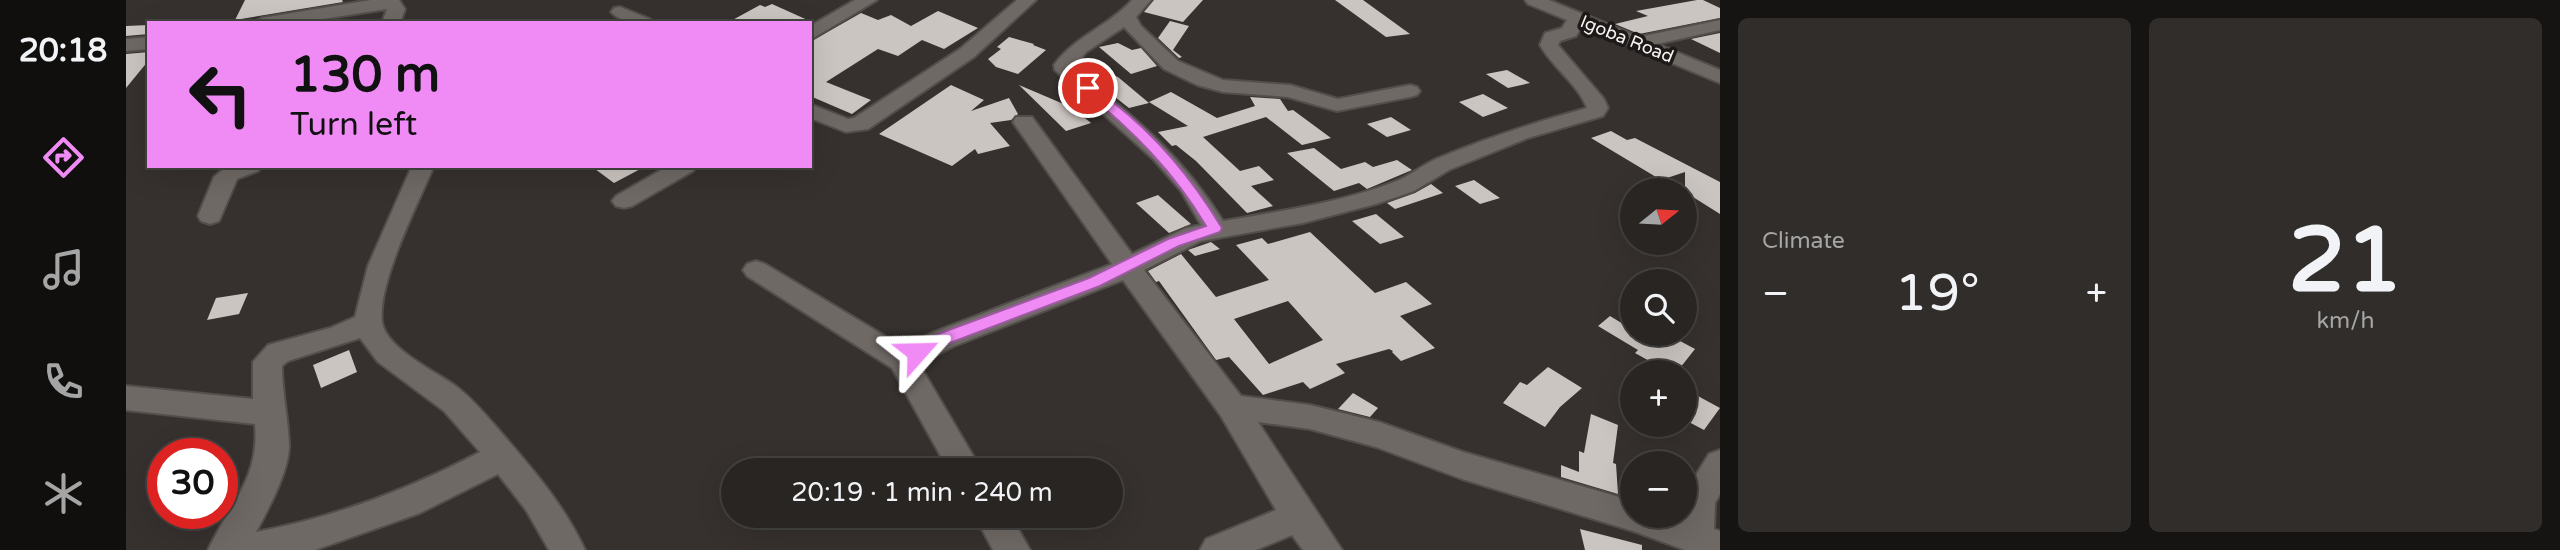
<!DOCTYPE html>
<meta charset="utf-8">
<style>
body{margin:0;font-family:"Varela Round",sans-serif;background:#302d2a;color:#f1f3f6;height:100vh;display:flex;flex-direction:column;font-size:26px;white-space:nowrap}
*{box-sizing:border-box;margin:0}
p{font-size:23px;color:#a5a5a5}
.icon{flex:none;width:38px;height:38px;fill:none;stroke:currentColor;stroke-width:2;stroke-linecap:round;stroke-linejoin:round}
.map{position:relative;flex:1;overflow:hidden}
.sheet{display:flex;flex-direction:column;gap:18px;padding:18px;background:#161413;width:840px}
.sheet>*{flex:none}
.guide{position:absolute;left:21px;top:21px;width:665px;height:147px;border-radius:0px;box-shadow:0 7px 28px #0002,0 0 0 2px #444240;background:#f08bf6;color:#111;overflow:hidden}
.needle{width:46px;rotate:72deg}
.controls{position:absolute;left:1494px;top:178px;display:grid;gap:14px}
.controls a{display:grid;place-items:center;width:77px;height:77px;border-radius:50%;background:#282522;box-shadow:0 7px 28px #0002,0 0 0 2px #444240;font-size:35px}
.speed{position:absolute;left:21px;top:438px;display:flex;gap:14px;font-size:35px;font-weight:700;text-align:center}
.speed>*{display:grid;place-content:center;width:91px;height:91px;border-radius:50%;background:#282522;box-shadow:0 7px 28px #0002,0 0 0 2px #444240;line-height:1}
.speed .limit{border:10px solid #d22;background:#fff;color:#111}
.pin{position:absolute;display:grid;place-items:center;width:60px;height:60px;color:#fff;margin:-30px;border:4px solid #fff;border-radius:50%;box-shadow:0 2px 7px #0007}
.me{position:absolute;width:77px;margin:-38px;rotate:65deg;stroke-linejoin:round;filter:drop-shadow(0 0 5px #0008)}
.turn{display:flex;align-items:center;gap:24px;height:147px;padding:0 28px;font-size:32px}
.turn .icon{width:91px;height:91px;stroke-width:2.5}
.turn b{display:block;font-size:49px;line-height:60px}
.big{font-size:52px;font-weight:600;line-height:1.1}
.sheet .tile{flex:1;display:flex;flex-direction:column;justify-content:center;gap:10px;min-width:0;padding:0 24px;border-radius:10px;background:#302d2a}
.sheet .dial{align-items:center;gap:0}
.dial b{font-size:91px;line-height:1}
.heat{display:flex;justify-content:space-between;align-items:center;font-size:38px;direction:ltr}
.sheet .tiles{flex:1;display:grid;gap:18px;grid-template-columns:repeat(2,1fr)}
.trip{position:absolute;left:595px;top:458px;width:402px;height:70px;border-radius:35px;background:#282522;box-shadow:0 7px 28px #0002,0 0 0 2px #444240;font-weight:600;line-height:70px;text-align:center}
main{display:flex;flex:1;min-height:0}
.tabs{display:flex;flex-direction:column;width:126px;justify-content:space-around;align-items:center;background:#100f0e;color:#a5a5a5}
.tabs .icon{width:49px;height:49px}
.tabs .on{color:#f08bf6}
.tabs b{font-size:32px;color:#f1f3f6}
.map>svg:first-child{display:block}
</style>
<main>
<nav class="tabs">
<b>20:18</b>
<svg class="icon on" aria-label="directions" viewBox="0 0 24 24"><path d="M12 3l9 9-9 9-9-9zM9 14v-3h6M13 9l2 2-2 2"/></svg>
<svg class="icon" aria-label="music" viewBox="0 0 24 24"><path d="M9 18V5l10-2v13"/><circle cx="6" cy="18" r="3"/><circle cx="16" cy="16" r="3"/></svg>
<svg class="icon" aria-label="phone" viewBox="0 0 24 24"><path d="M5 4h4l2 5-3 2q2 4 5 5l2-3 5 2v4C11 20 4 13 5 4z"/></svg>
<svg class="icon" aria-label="climate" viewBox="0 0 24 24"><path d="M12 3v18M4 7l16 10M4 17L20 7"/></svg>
</nav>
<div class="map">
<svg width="1594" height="550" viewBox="0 0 1594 550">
<rect width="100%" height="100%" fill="#36312e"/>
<g fill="#cbc5c1" fill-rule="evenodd">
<path d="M119 0H216L217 2 109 20Z"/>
<path d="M1028 0H1077L1057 22 1018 12Z"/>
<path d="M1209 0H1237L1284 34 1260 37Z"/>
<path d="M1571 0H1577L1594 8V18L1513 34 1489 24 1522 16 1510 11Z"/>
<path d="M646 4 686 22 601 23 634 5 639 7Z"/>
<path d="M812 11 852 28 818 49 796 40 772 56 752 49 700 82 745 100 726 114 684 96V42L735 13 752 20 765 15 785 26Z"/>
<path d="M1044 21 1063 26 1047 50 1056 57 1053 58 1032 38Z"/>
<path d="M23 25V34L0 36V26Z"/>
<path d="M1594 33V53L1565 39Z"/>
<path d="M883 37 908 44 907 45 920 50 892 74 870 67 862 59 875 49 871 47Z"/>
<path d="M992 43 1006 50 1015 48 1031 66 1005 74 973 47Z"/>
<path d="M23 52V60L0 88V54Z"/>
<path d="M955 63 992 77 1023 103 1003 108 952 68Z"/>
<path d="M1381 70 1404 83 1382 88 1360 74Z"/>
<path d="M825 85 858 100 845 111 883 98 892 114 885 120 864 123 884 146 852 154 849 149 826 166 753 134Z"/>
<path d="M893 85 947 108 965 123 940 131Z"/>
<path d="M1045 92 1091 118 1129 106 1124 97 1154 99 1162 111 1167 110 1205 138 1176 145 1140 117 1077 137 1114 171 1133 166 1148 180 1125 186 1147 206 1121 213 1070 161 1050 145 1046 146 1032 132 1062 126 1023 102Z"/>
<path d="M1357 94 1382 108 1357 117 1333 102Z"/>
<path d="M1265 117 1285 130 1261 137 1241 124Z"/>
<path d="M1485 131 1501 140 1509 138 1594 182V214L1559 192V172L1535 180 1465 138Z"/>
<path d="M1188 148 1215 169 1239 162 1247 167 1271 160 1286 170 1241 189 1233 183 1208 191 1161 153Z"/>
<path d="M465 166H520L488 183Z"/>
<path d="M1348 180 1368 194 1374 198 1354 204 1329 186Z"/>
<path d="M1305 184 1317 193 1269 209 1261 203 1289 193Z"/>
<path d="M1032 195 1065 224 1043 233 1010 203Z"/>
<path d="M1250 214 1278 237 1254 244 1226 221Z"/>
<path d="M1184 232 1249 293 1280 282 1306 304 1274 316 1309 348 1275 361 1266 352 1267 351 1263 349 1210 364 1219 373 1184 389 1177 382 1137 395 1103 357 1090 360 1033 281 1030 282 1022 271 1055 254 1090 297 1143 280 1110 245 1136 238 1142 244ZM1162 301 1197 340 1143 364 1108 319Z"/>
<path d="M1085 242 1094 249 1069 256 1062 250Z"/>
<path d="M122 293 113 314 81 320 90 298Z"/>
<path d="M1484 316 1507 330V334H1515L1522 339 1527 334H1541L1569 349 1550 373H1545L1509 353 1512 350 1472 326Z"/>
<path d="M223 350 231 372 195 388 187 365Z"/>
<path d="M1422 367 1456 388 1434 407 1419 427 1377 403 1394 382 1401 385Z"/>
<path d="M1559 389 1594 408 1578 430 1559 420Z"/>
<path d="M1227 393 1252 408 1244 417 1212 409Z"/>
<path d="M1465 414 1492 425 1487 463 1490 464 1492 494 1435 477V465L1453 472V451L1458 453Z"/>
<path d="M1454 529 1516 545V550H1459Z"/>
</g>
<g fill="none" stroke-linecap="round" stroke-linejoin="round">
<defs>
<g id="minor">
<path d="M245 0H273L279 9 274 23H256L261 9 171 23H127L136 18Z"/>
<path d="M729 0H751L684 40V26Z"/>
<path d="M891 0H910L848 57 742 129 720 132 684 118V104L722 119 728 118 834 49Z"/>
<path d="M1006 0H1025L1010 17 1015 26 1052 61 1097 80 1164 85 1212 99 1284 85 1291 87 1294 91 1291 95 1284 97 1211 111 1162 97 1097 92 1071 85 1038 69 998 27 960 52 948 68C1009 118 1054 153 1097 221 1155 211 1213 203 1268 182 1283 177 1296 165 1310 159 1360 138 1410 122 1461 108 1451 83 1427 68 1414 45L1419 33 1436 28 1441 20 1402 4 1399 0H1423L1513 37 1594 20V30L1531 44 1594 70V83L1456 26 1450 36 1434 41 1432 45 1478 99 1482 108 1477 116 1402 138 1323 170 1288 191 1250 204 1177 223 1075 241 1018 270 1115 396 1184 405 1253 422 1337 452 1507 501V516H1559L1560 491 1583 454 1594 450V494L1589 503 1588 529 1594 531V550H1559L1507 531 1336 479 1250 447 1184 429 1132 422 1216 550H1177L1166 535 1130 550H1074L1080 539 1150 510 1095 416 997 280 828 346 793 364 856 471H823L766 368 621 276 617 270 621 264 630 261 639 264 777 347 808 332 986 264 887 122 890 117H906L1006 254 1060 228 1075 225 1055 191 1027 159 929 70 928 65C949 36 983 26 1006 0Z"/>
<path d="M494 7 524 19 527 23C511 23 497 24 485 12L488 8Z"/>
<path d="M23 37V49L0 51V39Z"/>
<path d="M101 166H135L132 171 111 179 93 221 84 224 75 221 72 216 88 177Z"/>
<path d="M286 166H308C292 203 251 284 256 322 260 349 311 372 331 387 349 401 364 420 379 437 410 473 439 507 459 550H423L400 510 372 474 294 513 189 550H82C103 505 134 478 129 424L0 410V386L127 399V362L142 345 204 328 229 317 242 266ZM234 338 252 362 318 411 354 452C282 490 209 517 130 532 142 510 164 469 163 444 162 417 156 392 156 366L162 361Z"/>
<path d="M542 166H570L567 171 506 206 498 208 490 206 486 201 490 196Z"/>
<path d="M849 516H885L904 550H867Z"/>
</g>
</defs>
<use href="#minor" stroke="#514e4b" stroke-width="4"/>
<use href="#minor" fill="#6f6965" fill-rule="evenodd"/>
</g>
<path fill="#f08bf6" stroke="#9c5aa0" stroke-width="2" d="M962 84C972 87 980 96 988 103 1033 138 1067 180 1096 228L1094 232 1053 246 974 286 824 343 797 356H785L782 352 785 347 812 334 963 278 1042 239 1080 226C1048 172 1006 130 957 90L956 88Z"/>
<g text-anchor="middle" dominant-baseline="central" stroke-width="7" stroke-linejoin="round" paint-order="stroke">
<g font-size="18" fill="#f7f4f1" stroke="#1c1918">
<text transform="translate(1501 39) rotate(22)">Igoba Road</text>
</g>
</g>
</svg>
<div class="controls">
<a><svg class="needle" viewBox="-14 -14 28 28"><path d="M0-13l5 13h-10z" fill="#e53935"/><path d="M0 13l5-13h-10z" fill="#a5a5a5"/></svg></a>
<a><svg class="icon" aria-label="search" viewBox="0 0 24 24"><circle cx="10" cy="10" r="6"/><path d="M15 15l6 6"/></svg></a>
<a>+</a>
<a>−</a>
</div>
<div class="speed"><div class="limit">30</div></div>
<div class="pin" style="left:962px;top:88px;background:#d93025"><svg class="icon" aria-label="arrive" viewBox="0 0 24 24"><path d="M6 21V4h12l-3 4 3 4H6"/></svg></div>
<svg class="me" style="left:791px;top:352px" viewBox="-20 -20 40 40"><path d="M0-17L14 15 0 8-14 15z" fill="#f08bf6" stroke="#fff" stroke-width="4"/></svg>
<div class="trip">20:19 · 1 min · 240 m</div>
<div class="guide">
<div class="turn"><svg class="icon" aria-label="left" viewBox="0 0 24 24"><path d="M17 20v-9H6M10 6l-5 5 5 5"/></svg><div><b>130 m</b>Turn left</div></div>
</div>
</div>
<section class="sheet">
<div class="tiles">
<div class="tile"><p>Climate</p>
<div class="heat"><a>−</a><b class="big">19°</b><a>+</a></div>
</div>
<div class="tile dial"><b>21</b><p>km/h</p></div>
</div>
</section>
</main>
